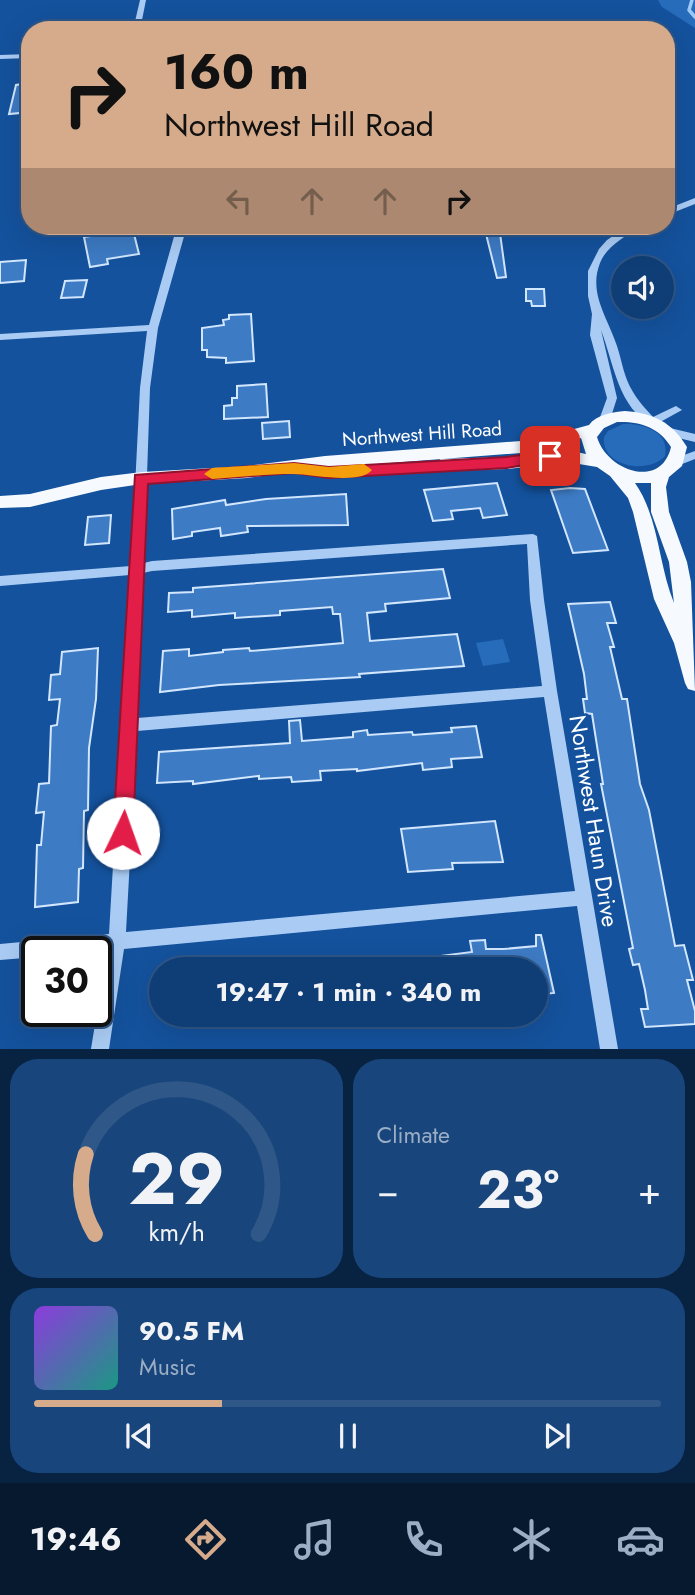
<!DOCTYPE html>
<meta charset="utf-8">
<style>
body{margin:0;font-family:Jost,sans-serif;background:#18457b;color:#f1f3f6;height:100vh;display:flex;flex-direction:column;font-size:26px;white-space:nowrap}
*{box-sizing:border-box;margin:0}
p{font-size:23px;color:#9baec5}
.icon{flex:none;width:38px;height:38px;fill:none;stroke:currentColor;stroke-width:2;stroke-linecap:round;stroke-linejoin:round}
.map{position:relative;height:1049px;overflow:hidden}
.sheet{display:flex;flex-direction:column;gap:10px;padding:10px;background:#082241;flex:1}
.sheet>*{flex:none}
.hud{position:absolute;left:21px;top:21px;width:654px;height:214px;border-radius:28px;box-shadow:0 7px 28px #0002,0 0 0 2px #2f5788;background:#d6ab8b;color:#111;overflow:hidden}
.tools{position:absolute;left:611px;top:256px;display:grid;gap:14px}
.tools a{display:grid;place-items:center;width:63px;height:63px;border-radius:50%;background:#0f3e76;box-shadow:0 7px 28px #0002,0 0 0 2px #2f5788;font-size:35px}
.speed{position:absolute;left:21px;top:936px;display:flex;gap:14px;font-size:35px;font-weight:700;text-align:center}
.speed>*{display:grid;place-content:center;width:91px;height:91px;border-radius:50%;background:#0f3e76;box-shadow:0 7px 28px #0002,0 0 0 2px #2f5788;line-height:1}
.speed .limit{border:4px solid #111;border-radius:10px;background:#fff;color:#111}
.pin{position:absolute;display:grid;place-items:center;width:60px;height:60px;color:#fff;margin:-30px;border-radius:14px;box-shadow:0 4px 10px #0006}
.me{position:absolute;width:77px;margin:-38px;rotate:3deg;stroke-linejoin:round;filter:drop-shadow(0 0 5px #0008)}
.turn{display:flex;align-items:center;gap:24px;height:147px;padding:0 28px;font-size:32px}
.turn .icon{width:91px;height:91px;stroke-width:2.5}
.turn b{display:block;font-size:49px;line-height:60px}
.lanes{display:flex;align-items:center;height:66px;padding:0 28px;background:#0003;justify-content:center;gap:35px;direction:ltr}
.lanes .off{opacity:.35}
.big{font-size:52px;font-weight:700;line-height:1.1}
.sheet .tile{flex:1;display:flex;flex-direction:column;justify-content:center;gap:10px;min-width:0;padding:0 24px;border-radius:28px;background:#18457b}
.sheet .dial{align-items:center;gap:0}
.dial svg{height:182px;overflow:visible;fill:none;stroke:#2f5788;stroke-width:7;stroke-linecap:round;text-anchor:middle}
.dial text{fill:#f1f3f6;stroke:none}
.song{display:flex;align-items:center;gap:21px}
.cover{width:84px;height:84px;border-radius:10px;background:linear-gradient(135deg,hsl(270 70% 55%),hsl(170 70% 35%))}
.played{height:7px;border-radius:4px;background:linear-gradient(90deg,#d6ab8b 30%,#2f5788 30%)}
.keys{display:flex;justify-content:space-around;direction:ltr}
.heat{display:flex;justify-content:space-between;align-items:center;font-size:38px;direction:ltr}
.sheet .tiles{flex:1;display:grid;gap:10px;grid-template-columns:1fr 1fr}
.tile:last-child{grid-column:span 2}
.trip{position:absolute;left:149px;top:957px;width:399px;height:70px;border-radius:35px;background:#0f3e76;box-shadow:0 7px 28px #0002,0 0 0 2px #2f5788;font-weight:700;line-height:70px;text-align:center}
.tabs{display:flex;height:112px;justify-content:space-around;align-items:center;background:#06192f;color:#9baec5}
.tabs .icon{width:49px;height:49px}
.tabs .selected{color:#d6ab8b}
.tabs b{font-size:32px;color:#f1f3f6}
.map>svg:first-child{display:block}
</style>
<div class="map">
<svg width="695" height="1049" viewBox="0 0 695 1049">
<rect width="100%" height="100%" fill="#14529d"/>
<g fill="#276cbb">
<path d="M658 0H695V28L662 7Z"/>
<path d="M623 424C642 423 670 431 665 456 648 475 601 467 604 437L608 431Z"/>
<path d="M503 639 510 662 483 666 476 643Z"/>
</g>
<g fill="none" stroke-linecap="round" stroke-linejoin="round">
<path stroke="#9cc8f6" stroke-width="3.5" d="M692 0 689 10 695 17"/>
</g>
<g fill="#3d7bc4" stroke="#d2e6fd" stroke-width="2">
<path d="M30 83V112L9 114 16 85Z"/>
<path d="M484 226H499L506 277 497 278Z"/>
<path d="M133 230 139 254 107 259 108 264 90 267 84 237Z"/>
<path d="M26 260 24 281 0 283V262Z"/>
<path d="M87 280 83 297 61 298 65 281Z"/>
<path d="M526 289H544L545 306H532L531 301H526Z"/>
<path d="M251 314 254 361 226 363V358L207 357V350H202V328L224 325 223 320 229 319V315Z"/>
<path d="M266 384 268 417 224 419V406L232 405V398H237V386Z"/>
<path d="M289 421 290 437 263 439 262 423Z"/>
<path d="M497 483 507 515 483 518 480 508 451 511 453 519 433 521 424 490Z"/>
<path d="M570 488 585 489 608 550 573 553 551 490Z"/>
<path d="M346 494 348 525 247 526 248 532 221 536 220 528 192 532V536L173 539 172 509 225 500 226 505 266 499Z"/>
<path d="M111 515 109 543 85 545 88 517Z"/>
<path d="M443 569 450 598 385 604 386 611 367 613 370 641 457 634 464 666 359 674 360 677 219 685 160 692 163 651 189 649V656L223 652V650L249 648 250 651 343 643 340 614H333L332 607 280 611V615L235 618V613L192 617V610L168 612 169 593 193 592V588Z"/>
<path d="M610 602 616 623H607L614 647H610L622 699H627L640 784 649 810 675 946 684 945 693 980H687L695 1011V1024L645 1027 641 1009H648L645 990 639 964 633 965 629 949 633 948 601 784H603L592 714 585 713 583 699H587L584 674 568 604Z"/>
<path d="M98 648 96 699 89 748 88 810 84 811 83 868 79 869 78 902 35 907 37 845H41L44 812 36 813 39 784 49 783 51 726 57 725 60 699 49 700 51 675 60 674 62 652Z"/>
<path d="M300 720 302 741 353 737V732L367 730 368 735 412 732 413 735 452 732 451 728 476 726 482 757 451 759 452 767 423 770 422 763 357 771V769L320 771 321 780 292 782 291 777 259 779V776L193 784V781L157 783 159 752 290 743 289 721Z"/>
<path d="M495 821 503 862 452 863 453 869 408 872 401 829Z"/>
<path d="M536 935H541L554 993 536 995V970H434L432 957 472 952 470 941 485 940 486 949H504L536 946Z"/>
</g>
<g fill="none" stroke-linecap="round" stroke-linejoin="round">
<g fill="#aaccf4" fill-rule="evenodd">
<path d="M140 0H146L140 30H133Z"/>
<path d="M30 54V58L0 59V55Z"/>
<path d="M695 198V204L667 215V209Z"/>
<path d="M177 226H187L158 328 150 388 144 563 152 561 533 534 537 536 544 600 557 691 618 1049H600L577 906 124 949 109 1049H91L107 950 37 952V957L0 960V944L109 934 130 575 0 586V576L131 566 140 388 147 331 0 340V334L149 325ZM527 544 530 600 542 686 137 718 143 573 152 571ZM544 697 575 891 126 932 137 731Z"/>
<path d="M628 226H639C625 238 607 245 600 263 588 293 608 318 617 346 622 361 624 378 633 392 638 401 646 409 653 417L676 406 682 410 653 426C618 408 614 364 601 330L617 398 609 423H601L599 420 607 398 590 335 592 314 588 296V271L599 249 607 240Z"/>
<path d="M670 428 695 434V442L666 435 664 432Z"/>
<path d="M695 451V459L677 466 671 462 673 459Z"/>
</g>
<path fill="#f6faff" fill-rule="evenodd" d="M625 411C653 413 672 422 687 447L682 466 669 477 666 487 669 512 687 562 691 582 695 691 688 689 685 683 674 643 654 599 633 512 628 498 610 476 597 467 567 462 507 469 441 471 433 465 441 459 507 457 567 450 586 454 581 438 534 452 325 468 247 478 142 484 101 490 30 507 0 508V496L30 494 101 477 142 472 247 466 325 456 534 440 589 425C596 415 612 412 625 411ZM617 422C639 421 659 427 671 447 661 490 607 471 597 437L604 428ZM635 483H651V512L669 562 674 603C658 564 659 517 635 483Z"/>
</g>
<path fill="#e11d48" stroke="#92132f" stroke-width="2" d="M550 451 557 456 555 460 507 468 329 478 294 473 148 484 133 833 130 839 123 842 116 839 113 833 135 475 294 463 329 467 507 457Z"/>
<path fill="#f59e0b" d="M294 463 329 467 364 464 372 470C360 485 311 474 293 474 266 474 239 477 212 479L204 474 212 468Z"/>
<g text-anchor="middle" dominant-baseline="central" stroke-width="5" stroke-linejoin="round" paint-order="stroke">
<g font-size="19" fill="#fff" stroke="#14529d">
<text transform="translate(422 434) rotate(-4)">Northwest Hill Road</text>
</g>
<g font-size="23" fill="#fff" stroke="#14529d">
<text transform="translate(594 821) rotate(81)">Northwest Haun Drive</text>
</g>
</g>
</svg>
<div class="tools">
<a><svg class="icon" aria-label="sound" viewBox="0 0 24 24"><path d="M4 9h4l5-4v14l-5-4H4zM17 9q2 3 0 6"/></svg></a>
</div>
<div class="speed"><div class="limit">30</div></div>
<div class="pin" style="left:550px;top:456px;background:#d93025"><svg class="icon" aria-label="arrive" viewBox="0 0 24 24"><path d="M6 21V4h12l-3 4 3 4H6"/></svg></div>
<svg class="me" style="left:123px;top:833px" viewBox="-20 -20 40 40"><circle r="19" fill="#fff"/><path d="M0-13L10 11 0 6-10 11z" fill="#e11d48"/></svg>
<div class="trip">19:47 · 1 min · 340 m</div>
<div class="hud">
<div class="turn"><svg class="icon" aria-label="right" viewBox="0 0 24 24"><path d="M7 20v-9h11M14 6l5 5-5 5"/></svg><div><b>160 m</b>Northwest Hill Road</div></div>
<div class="lanes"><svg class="icon off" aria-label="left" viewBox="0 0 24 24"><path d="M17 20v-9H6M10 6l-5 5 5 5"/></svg><svg class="icon off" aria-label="ahead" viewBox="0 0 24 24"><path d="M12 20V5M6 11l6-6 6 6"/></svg><svg class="icon off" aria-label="ahead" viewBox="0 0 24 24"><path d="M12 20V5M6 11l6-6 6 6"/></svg><svg class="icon" aria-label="right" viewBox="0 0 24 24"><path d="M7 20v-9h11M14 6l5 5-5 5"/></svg></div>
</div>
</div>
<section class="sheet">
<div class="tiles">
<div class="tile dial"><svg viewBox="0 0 100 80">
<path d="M14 69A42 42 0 1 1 86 69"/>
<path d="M14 69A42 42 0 0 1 10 34" stroke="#d6ab8b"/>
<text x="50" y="56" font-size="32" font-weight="700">29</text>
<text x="50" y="72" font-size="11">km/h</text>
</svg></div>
<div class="tile"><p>Climate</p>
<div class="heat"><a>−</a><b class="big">23°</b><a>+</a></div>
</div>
<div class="tile">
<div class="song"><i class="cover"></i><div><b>90.5 FM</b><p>Music</p></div></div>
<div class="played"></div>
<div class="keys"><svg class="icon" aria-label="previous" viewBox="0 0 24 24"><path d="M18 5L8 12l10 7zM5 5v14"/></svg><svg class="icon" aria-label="pause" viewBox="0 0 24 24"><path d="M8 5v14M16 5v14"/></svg><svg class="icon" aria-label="next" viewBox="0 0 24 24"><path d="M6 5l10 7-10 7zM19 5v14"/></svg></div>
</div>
</div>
</section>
<nav class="tabs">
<b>19:46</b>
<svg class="icon selected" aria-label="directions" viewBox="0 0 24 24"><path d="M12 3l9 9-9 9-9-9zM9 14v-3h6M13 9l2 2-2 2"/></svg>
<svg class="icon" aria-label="music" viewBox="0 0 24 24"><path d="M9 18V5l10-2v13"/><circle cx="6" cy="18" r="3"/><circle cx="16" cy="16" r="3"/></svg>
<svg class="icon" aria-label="phone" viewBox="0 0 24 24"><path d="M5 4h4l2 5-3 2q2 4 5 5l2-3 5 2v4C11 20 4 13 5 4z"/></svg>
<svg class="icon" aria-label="climate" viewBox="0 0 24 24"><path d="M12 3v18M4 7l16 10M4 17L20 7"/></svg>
<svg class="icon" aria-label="car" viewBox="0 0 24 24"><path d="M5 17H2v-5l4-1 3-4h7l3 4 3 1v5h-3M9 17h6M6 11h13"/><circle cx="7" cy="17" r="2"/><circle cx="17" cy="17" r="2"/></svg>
</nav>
